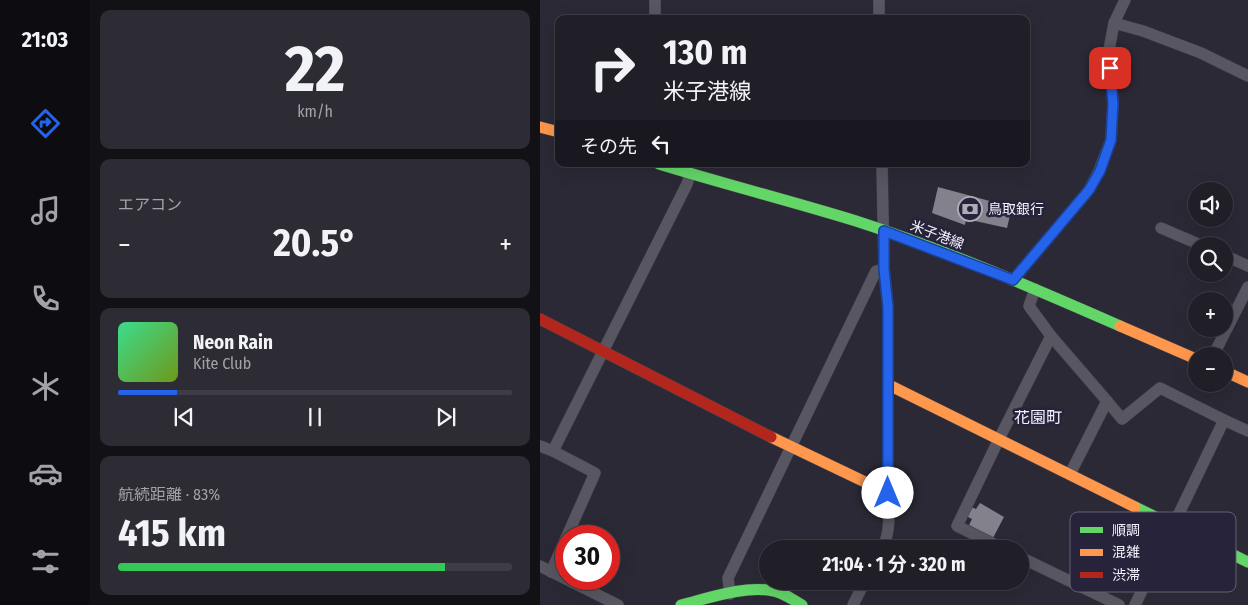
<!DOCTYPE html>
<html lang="ja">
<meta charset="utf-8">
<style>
body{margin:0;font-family:"Fira Sans Condensed","Noto Sans JP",sans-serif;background:#2d2c34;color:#f1f3f6;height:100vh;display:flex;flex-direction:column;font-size:19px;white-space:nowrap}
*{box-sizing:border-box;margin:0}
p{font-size:16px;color:#a2a2a8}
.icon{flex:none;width:28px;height:28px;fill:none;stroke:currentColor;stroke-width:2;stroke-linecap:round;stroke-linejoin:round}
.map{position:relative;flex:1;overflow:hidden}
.drawer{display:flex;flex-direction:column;gap:10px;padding:10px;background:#121116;width:450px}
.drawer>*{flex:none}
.hud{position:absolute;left:15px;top:15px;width:475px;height:152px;border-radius:10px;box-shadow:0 5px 20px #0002,0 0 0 1px #3d3d45;background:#201f28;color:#f1f3f6;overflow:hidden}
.controls{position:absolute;left:648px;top:182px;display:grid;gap:10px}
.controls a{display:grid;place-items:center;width:45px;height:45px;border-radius:50%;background:#201f28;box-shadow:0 5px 20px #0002,0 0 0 1px #3d3d45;font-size:25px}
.speed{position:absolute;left:15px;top:525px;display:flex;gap:10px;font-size:25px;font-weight:700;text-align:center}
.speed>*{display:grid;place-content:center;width:65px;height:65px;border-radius:50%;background:#201f28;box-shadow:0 5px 20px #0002,0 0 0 1px #3d3d45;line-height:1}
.speed .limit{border:8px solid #d22;background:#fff;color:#111}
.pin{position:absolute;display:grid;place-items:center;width:42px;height:42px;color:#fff;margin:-21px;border-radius:10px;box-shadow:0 2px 8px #0006}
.me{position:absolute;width:55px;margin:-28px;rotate:0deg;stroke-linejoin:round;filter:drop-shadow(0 0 4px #0008)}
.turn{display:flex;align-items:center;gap:18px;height:105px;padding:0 25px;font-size:22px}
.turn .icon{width:65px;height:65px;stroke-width:2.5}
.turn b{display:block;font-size:35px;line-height:42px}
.then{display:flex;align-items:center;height:48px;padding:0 25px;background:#0003;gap:10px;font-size:19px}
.big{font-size:38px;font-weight:700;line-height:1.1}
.drawer .tile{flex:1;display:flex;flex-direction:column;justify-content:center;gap:8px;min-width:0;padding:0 18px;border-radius:10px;background:#2d2c34}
.drawer .dial{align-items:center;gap:0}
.dial b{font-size:65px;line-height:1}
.song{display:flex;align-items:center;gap:15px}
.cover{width:60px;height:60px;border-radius:8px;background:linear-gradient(135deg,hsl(150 70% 55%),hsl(80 70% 35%))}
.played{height:5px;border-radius:2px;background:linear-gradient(90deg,#2563eb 15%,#3d3d45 15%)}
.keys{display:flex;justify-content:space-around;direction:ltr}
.heat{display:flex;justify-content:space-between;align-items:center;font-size:28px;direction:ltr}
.charge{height:8px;border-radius:4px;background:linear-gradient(90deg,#34c759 83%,#3d3d45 0)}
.trip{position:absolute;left:219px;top:540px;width:270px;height:50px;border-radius:25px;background:#201f28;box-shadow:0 5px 20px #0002,0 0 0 1px #3d3d45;font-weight:700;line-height:50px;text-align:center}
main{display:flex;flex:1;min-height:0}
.tab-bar{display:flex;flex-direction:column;width:90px;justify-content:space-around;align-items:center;background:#0d0c10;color:#a2a2a8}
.tab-bar .icon{width:35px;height:35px}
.tab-bar .current{color:#2563eb}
.tab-bar b{font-size:22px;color:#f1f3f6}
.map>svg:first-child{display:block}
</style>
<main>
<nav class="tab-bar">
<b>21:03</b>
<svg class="icon current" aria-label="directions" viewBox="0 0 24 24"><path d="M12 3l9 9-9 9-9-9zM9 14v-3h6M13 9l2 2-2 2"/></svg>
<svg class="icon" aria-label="music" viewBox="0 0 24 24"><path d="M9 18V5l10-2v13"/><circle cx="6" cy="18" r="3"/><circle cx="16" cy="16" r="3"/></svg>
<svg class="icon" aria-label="phone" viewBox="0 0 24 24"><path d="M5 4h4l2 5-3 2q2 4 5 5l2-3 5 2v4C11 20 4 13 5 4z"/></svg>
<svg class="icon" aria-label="climate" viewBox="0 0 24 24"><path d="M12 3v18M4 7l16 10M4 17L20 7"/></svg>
<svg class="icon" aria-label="car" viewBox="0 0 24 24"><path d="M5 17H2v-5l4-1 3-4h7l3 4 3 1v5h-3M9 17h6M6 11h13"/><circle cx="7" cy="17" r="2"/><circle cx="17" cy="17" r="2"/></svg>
<svg class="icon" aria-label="filters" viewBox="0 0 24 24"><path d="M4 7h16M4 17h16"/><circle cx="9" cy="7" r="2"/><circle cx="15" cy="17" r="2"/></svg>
</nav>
<section class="drawer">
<div class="tile dial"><b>22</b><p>km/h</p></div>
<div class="tile"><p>エアコン</p>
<div class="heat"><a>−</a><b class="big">20.5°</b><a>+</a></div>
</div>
<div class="tile">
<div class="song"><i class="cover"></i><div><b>Neon Rain</b><p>Kite Club</p></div></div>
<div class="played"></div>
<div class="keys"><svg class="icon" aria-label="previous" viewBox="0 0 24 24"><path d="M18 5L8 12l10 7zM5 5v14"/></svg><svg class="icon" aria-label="pause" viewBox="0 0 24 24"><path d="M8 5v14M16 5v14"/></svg><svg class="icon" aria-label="next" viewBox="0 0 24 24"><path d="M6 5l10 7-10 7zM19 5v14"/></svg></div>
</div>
<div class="tile"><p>航続距離 · 83%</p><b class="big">415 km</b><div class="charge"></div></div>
</section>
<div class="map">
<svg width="708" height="605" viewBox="0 0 708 605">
<rect width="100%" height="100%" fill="#2a2935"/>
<g fill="#82818c">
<path d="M398 187 472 207 467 228 426 219 425 225 392 213Z"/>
<path d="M440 503 464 517 453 538 429 525 432 519 426 516 431 507 436 509Z"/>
</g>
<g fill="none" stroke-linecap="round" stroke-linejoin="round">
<defs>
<g id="street">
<path d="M339 0V19"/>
<path d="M115 19V0"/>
<path d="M574 23 603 31 661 53 708 76"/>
<path d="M342 164 344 269 348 307V493C349 511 351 532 342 549"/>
<path d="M621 228 663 246"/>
<path d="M684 255 708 266"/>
<path d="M473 280 549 190 559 171 571 140 573 104 569 50 574 23 585 0"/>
<path d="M495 289 489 306 511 336 567 401"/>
<path d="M673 356 708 287"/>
<path d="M0 446 13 451 55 473 27 536"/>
<path d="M13 451 147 184 150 174"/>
<path d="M530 474 567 401 582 419 620 388 684 420"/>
<path d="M464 549 417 526 459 439 511 336"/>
<path d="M480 557 579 605"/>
<path d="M0 566 78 605"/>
<path d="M11 572 26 538"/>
<path d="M190 594 188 578 251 447 336 271 344 269"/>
<path d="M313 605 325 581"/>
<path d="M595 605 684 420 708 431"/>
</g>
<g id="fast">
<path d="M119 164C184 184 251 201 316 221 406 250 493 288 580 326"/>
<path d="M595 507 708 562"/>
<path d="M141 605C169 598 205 585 234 591 244 593 253 600 262 605"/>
</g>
<g id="slow">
<path d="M0 127 19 132"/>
<path d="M580 326 656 359"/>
<path d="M684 371 708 382"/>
<path d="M349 385 595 507"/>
<path d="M231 437 348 493"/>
</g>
<path id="jam" d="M0 319 231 437"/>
</defs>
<use href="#street" stroke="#45444d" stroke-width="12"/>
<use href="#fast" stroke="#45444d" stroke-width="12"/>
<use href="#slow" stroke="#45444d" stroke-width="12"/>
<use href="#jam" stroke="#45444d" stroke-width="12"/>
<use href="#street" stroke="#585761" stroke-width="11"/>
<use href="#fast" stroke="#63d668" stroke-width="11"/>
<use href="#slow" stroke="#ff974d" stroke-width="11"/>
<use href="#jam" stroke="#b3261e" stroke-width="11"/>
</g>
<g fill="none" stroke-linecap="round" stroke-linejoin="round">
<defs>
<path id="route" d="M348 493V307L344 269V231L473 280 549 190 560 171 571 140 573 104 570 68"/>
</defs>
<use href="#route" stroke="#184099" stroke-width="12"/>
<use href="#route" stroke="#2563eb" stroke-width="9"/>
</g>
<defs>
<symbol id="bank-ring" viewBox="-11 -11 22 22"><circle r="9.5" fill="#27233b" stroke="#adacb7" stroke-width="1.5"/><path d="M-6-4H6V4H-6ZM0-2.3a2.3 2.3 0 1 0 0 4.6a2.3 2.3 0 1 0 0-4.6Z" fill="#adacb7"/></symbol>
</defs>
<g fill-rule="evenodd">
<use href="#bank-ring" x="416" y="195" width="28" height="28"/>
</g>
<g text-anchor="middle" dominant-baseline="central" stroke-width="5" stroke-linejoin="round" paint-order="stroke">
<g font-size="14" fill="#f4f3fd" stroke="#27233b" text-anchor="start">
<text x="448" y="209">鳥取銀行</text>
</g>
<g font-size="14" fill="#f4f3fd" stroke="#27233b">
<text transform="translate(397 235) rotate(21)">米子港線</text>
</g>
<g font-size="16" fill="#f4f3fd" stroke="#27233b">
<text x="498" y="417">花園町</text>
</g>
</g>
<rect x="530" y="512" width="166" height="80" rx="8" fill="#27233b" stroke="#646175" stroke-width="1"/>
<rect x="540" y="527" width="23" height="6" fill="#63d668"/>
<rect x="540" y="549" width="23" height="7" fill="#ff974d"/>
<rect x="540" y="572" width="23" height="6" fill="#b3261e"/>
<g font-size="14" fill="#f4f3fd">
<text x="572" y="535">順調</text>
<text x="572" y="557">混雑</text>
<text x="572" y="580">渋滞</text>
</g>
</svg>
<div class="controls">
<a><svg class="icon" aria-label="sound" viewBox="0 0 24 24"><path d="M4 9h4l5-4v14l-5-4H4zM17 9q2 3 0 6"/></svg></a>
<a><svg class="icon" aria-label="search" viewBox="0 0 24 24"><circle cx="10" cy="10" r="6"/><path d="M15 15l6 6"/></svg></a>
<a>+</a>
<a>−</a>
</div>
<div class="speed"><div class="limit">30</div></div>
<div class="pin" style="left:570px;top:68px;background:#d93025"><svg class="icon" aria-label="arrive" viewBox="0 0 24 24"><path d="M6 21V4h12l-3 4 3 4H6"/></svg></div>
<svg class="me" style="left:348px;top:493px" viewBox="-20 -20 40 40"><circle r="19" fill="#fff"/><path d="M0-13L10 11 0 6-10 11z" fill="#2563eb"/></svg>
<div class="trip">21:04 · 1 分 · 320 m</div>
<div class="hud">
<div class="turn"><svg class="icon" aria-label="right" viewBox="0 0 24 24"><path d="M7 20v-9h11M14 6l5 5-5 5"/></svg><div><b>130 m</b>米子港線</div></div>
<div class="then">その先<svg class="icon" aria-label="left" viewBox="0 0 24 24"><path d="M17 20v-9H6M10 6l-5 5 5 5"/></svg></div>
</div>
</div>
</main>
